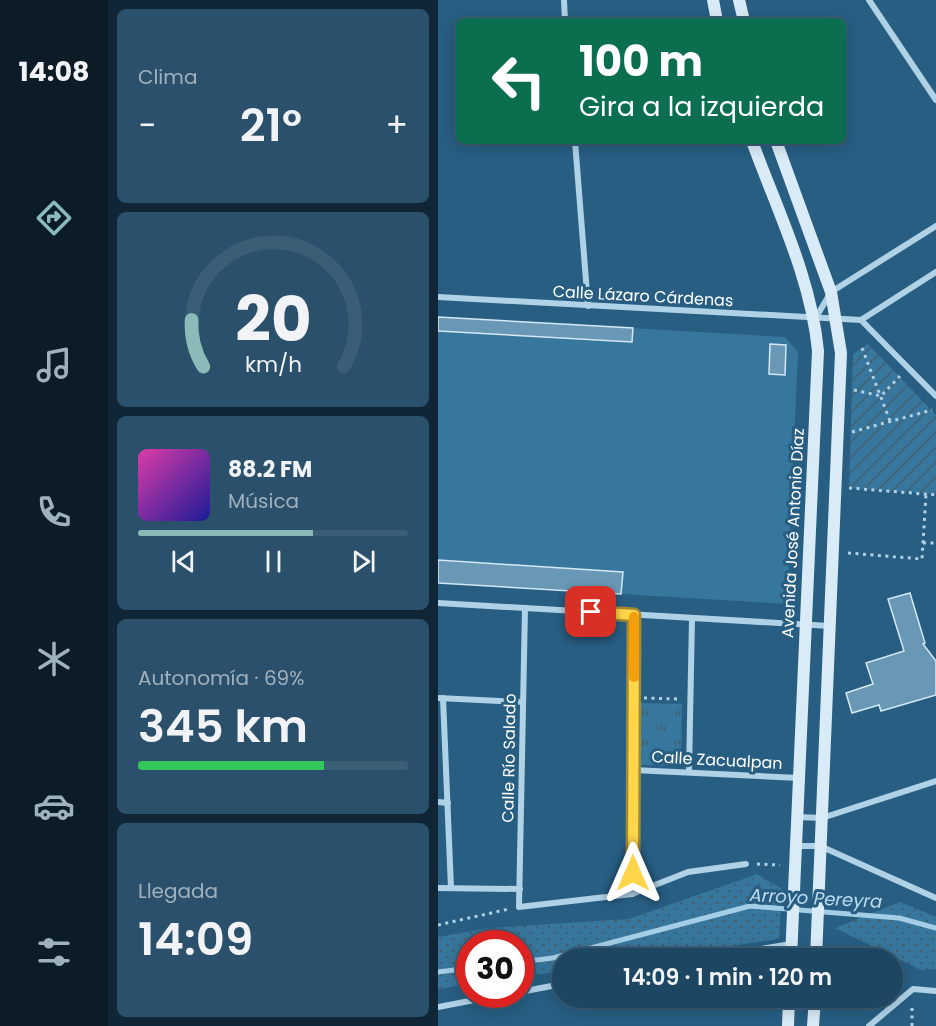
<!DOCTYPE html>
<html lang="es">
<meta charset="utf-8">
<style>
body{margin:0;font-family:Poppins,sans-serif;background:#2a506b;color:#f1f3f6;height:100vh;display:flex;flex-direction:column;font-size:22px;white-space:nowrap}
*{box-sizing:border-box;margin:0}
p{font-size:20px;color:#a0b1be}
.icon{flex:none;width:33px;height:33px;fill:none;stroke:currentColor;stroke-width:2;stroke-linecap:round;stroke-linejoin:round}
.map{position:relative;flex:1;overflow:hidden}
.side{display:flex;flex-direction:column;gap:9px;padding:9px;background:#102636;width:330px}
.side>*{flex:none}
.banner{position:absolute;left:18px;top:18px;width:390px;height:126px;border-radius:9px;box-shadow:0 3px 15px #0003,0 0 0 2px #3b5e77;background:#0b6e4f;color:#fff;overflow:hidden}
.speed{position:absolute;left:18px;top:930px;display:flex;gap:12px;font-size:30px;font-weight:700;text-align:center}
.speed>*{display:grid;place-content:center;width:78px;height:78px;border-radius:50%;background:#1d4662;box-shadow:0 3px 15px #0003,0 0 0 2px #3b5e77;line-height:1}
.speed .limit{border:9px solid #d22;background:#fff;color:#111}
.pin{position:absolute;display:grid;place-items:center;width:51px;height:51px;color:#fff;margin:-26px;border-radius:12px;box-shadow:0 3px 9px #0006}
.me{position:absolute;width:66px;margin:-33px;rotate:0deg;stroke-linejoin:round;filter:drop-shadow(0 0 4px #0008)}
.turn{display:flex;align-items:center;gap:21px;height:126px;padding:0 24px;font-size:27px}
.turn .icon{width:78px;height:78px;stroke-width:2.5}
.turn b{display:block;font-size:42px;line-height:51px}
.big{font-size:45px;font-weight:600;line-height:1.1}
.side .widget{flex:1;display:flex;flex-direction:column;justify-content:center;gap:9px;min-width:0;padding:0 21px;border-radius:9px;background:#2a506b}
.side .dial{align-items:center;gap:0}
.dial svg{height:156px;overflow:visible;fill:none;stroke:#3b5e77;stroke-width:7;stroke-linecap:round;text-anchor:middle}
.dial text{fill:#f1f3f6;stroke:none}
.song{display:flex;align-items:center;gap:18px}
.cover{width:72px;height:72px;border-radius:9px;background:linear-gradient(135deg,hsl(320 70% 55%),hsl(240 70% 35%))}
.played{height:6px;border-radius:3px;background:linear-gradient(90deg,#8bbbb9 65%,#3b5e77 65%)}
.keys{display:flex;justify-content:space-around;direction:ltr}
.heat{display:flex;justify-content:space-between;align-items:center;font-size:33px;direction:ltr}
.charge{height:9px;border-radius:4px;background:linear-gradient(90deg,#34c759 69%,#3b5e77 0)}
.trip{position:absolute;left:114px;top:948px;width:351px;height:60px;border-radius:30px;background:#1d4662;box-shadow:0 3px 15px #0003,0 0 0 2px #3b5e77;font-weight:600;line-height:60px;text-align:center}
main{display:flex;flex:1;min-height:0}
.tab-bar{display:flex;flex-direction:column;width:108px;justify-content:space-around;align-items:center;background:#0c1c27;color:#a0b1be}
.tab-bar .icon{width:42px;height:42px}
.tab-bar .current{color:#8bbbb9}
.tab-bar b{font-size:27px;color:#f1f3f6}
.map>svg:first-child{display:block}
</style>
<main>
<nav class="tab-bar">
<b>14:08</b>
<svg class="icon current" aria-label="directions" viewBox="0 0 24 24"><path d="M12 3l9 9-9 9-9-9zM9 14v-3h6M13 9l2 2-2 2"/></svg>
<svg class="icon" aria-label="music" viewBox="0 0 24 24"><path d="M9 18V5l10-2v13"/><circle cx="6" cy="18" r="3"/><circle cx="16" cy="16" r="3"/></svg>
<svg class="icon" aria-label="phone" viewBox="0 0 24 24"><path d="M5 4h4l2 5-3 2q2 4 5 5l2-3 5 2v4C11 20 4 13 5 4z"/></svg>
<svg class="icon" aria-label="climate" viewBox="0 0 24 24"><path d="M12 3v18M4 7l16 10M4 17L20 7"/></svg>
<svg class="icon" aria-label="car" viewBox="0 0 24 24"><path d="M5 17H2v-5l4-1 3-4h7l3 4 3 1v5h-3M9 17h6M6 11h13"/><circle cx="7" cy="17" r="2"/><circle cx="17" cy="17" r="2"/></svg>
<svg class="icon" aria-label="filters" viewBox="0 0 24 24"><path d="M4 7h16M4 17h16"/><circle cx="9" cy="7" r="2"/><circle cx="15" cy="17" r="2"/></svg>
</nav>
<section class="side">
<div class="widget"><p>Clima</p>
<div class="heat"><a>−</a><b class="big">21°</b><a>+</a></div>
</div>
<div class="widget dial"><svg viewBox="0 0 100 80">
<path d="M14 69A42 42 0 1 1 86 69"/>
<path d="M14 69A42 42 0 0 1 8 45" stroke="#8bbbb9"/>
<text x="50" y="56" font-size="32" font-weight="700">20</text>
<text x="50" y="72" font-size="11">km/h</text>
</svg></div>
<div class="widget">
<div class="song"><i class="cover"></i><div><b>88.2 FM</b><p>Música</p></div></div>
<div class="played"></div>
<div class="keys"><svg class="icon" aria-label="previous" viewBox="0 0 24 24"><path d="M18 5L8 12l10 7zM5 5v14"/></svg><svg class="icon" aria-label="pause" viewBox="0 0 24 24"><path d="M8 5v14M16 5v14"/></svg><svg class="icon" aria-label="next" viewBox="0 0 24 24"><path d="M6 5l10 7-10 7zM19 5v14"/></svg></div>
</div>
<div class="widget"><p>Autonomía · 69%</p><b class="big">345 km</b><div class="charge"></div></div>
<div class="widget"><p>Llegada</p><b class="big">14:09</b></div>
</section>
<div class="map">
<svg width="498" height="1026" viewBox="0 0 498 1026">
<defs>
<pattern id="grass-dots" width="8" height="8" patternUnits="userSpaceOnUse" patternTransform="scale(1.5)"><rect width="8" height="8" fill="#38779d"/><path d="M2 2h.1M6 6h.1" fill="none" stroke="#435f70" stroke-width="1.8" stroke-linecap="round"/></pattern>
<pattern id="park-tufts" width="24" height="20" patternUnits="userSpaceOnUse" patternTransform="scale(1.5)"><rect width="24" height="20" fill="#38779d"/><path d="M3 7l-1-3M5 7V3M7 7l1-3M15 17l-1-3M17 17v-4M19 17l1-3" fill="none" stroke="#435f70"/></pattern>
<pattern id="garden-furrows" width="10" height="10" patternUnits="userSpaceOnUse" patternTransform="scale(1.5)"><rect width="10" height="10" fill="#38779d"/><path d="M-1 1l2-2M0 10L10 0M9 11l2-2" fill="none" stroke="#435f70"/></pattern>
</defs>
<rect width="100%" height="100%" fill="#275e82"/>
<g fill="url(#grass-dots)">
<path d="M319 874 344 889 341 939 208 958H124V971L83 977 82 944H32L31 984 0 989V937L51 928 191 919Z"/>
<path d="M462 902 498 917V969L483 970 397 928Z"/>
</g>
<path fill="url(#park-tufts)" d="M202 703 244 704 243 766 201 765Z"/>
<path fill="url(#garden-furrows)" d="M430 344 498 415V494L411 488 415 354Z"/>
<path fill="#38779d" d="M0 317 347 337 360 352 349 604 0 583Z"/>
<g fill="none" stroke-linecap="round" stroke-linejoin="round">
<g stroke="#a4cee7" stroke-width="5">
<path d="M82 962 115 958 312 906 461 918 498 928"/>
<path d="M0 972 32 968"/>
</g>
</g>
<g fill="#6898b5" stroke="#d3e8f5" stroke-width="1.5">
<path d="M0 317 195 328 194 342 0 331Z"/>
<path d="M332 344 348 345 347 375 331 374Z"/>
<path d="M0 560 185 572 183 594 0 583Z"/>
<path d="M472 593 487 643 485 644 498 661V695L443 711 441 705 414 713 408 693 435 684 428 663 466 651 450 599Z"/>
</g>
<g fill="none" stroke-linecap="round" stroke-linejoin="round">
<g stroke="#b0d2e6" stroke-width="3" stroke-dasharray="3 4.5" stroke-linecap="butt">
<path d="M424 348 452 421"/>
<path d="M416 390 443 396 462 376"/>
<path d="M414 432 494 410"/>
<path d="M411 488 498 495"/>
<path d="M485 543H498"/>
<path d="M410 553 484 559 488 494"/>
<path d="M206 698 241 699"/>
<path d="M319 864 342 865"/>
<path d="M0 925 71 909"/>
<path d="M474 1026V1004"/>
</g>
<g stroke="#b0d2e6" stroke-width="6">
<path d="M126 0 127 21"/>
<path d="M431 0 498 100"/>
<path d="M137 141 150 306"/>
<path d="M0 297 423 320 498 272"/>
<path d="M377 319 393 292 498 226"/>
<path d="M423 320 498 396"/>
<path d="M0 603 392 626"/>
<path d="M87 608 81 907 194 894 250 872 308 864"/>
<path d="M0 698 85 702"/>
<path d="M5 698 13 888"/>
<path d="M195 770 361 778"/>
<path d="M251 772 254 618"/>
<path d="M0 802 10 803"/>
<path d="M359 817 384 818 498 781"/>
<path d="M358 846H382L498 898"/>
<path d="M0 888 82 889"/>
<path d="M194 894 197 615"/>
<path d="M270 958 353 944"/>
<path d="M82 992 124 984"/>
<path d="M0 1007 68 994"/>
<path d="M431 1026 475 989 498 991"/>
</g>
<g stroke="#d9ebf6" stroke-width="12">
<path d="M275 0 279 21"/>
<path d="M301 0 306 21"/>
<path d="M314 141C339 210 373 277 380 351L353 958"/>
<path d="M338 141 393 292 403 353 378 958"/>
<path d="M350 1026 351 998"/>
<path d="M375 1026 377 998"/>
</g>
</g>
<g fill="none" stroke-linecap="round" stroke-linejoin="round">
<defs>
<path id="route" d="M153 612 196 615 195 873"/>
</defs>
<use href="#route" stroke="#a68a30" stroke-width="15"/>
<use href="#route" stroke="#ffd54a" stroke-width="10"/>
<path stroke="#f59e0b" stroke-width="10" d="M196 677V617"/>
</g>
<g text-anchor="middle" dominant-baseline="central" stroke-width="6" stroke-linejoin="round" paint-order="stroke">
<g font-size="16" fill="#fff" stroke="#275e82">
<text transform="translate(205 296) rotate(3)">Calle Lázaro Cárdenas</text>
<text transform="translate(355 533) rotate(-87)">Avenida José Antonio Díaz</text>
<text transform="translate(71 758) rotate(-89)">Calle Río Salado</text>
<text transform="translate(279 760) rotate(3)">Calle Zacualpan</text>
</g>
<g font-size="18" font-style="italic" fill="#bbdbee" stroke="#275e82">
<text transform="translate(378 898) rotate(3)">Arroyo Pereyra</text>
</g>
</g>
</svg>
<div class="speed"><div class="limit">30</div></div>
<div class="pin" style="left:153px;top:612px;background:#d93025"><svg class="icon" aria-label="arrive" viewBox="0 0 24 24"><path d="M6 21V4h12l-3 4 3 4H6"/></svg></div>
<svg class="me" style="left:195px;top:873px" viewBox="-20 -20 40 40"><path d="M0-17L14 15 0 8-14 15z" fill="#ffd54a" stroke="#fff" stroke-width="4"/></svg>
<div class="trip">14:09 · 1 min · 120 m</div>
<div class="banner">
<div class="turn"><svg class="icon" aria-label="left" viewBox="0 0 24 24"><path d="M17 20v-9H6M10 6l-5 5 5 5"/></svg><div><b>100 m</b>Gira a la izquierda</div></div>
</div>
</div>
</main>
